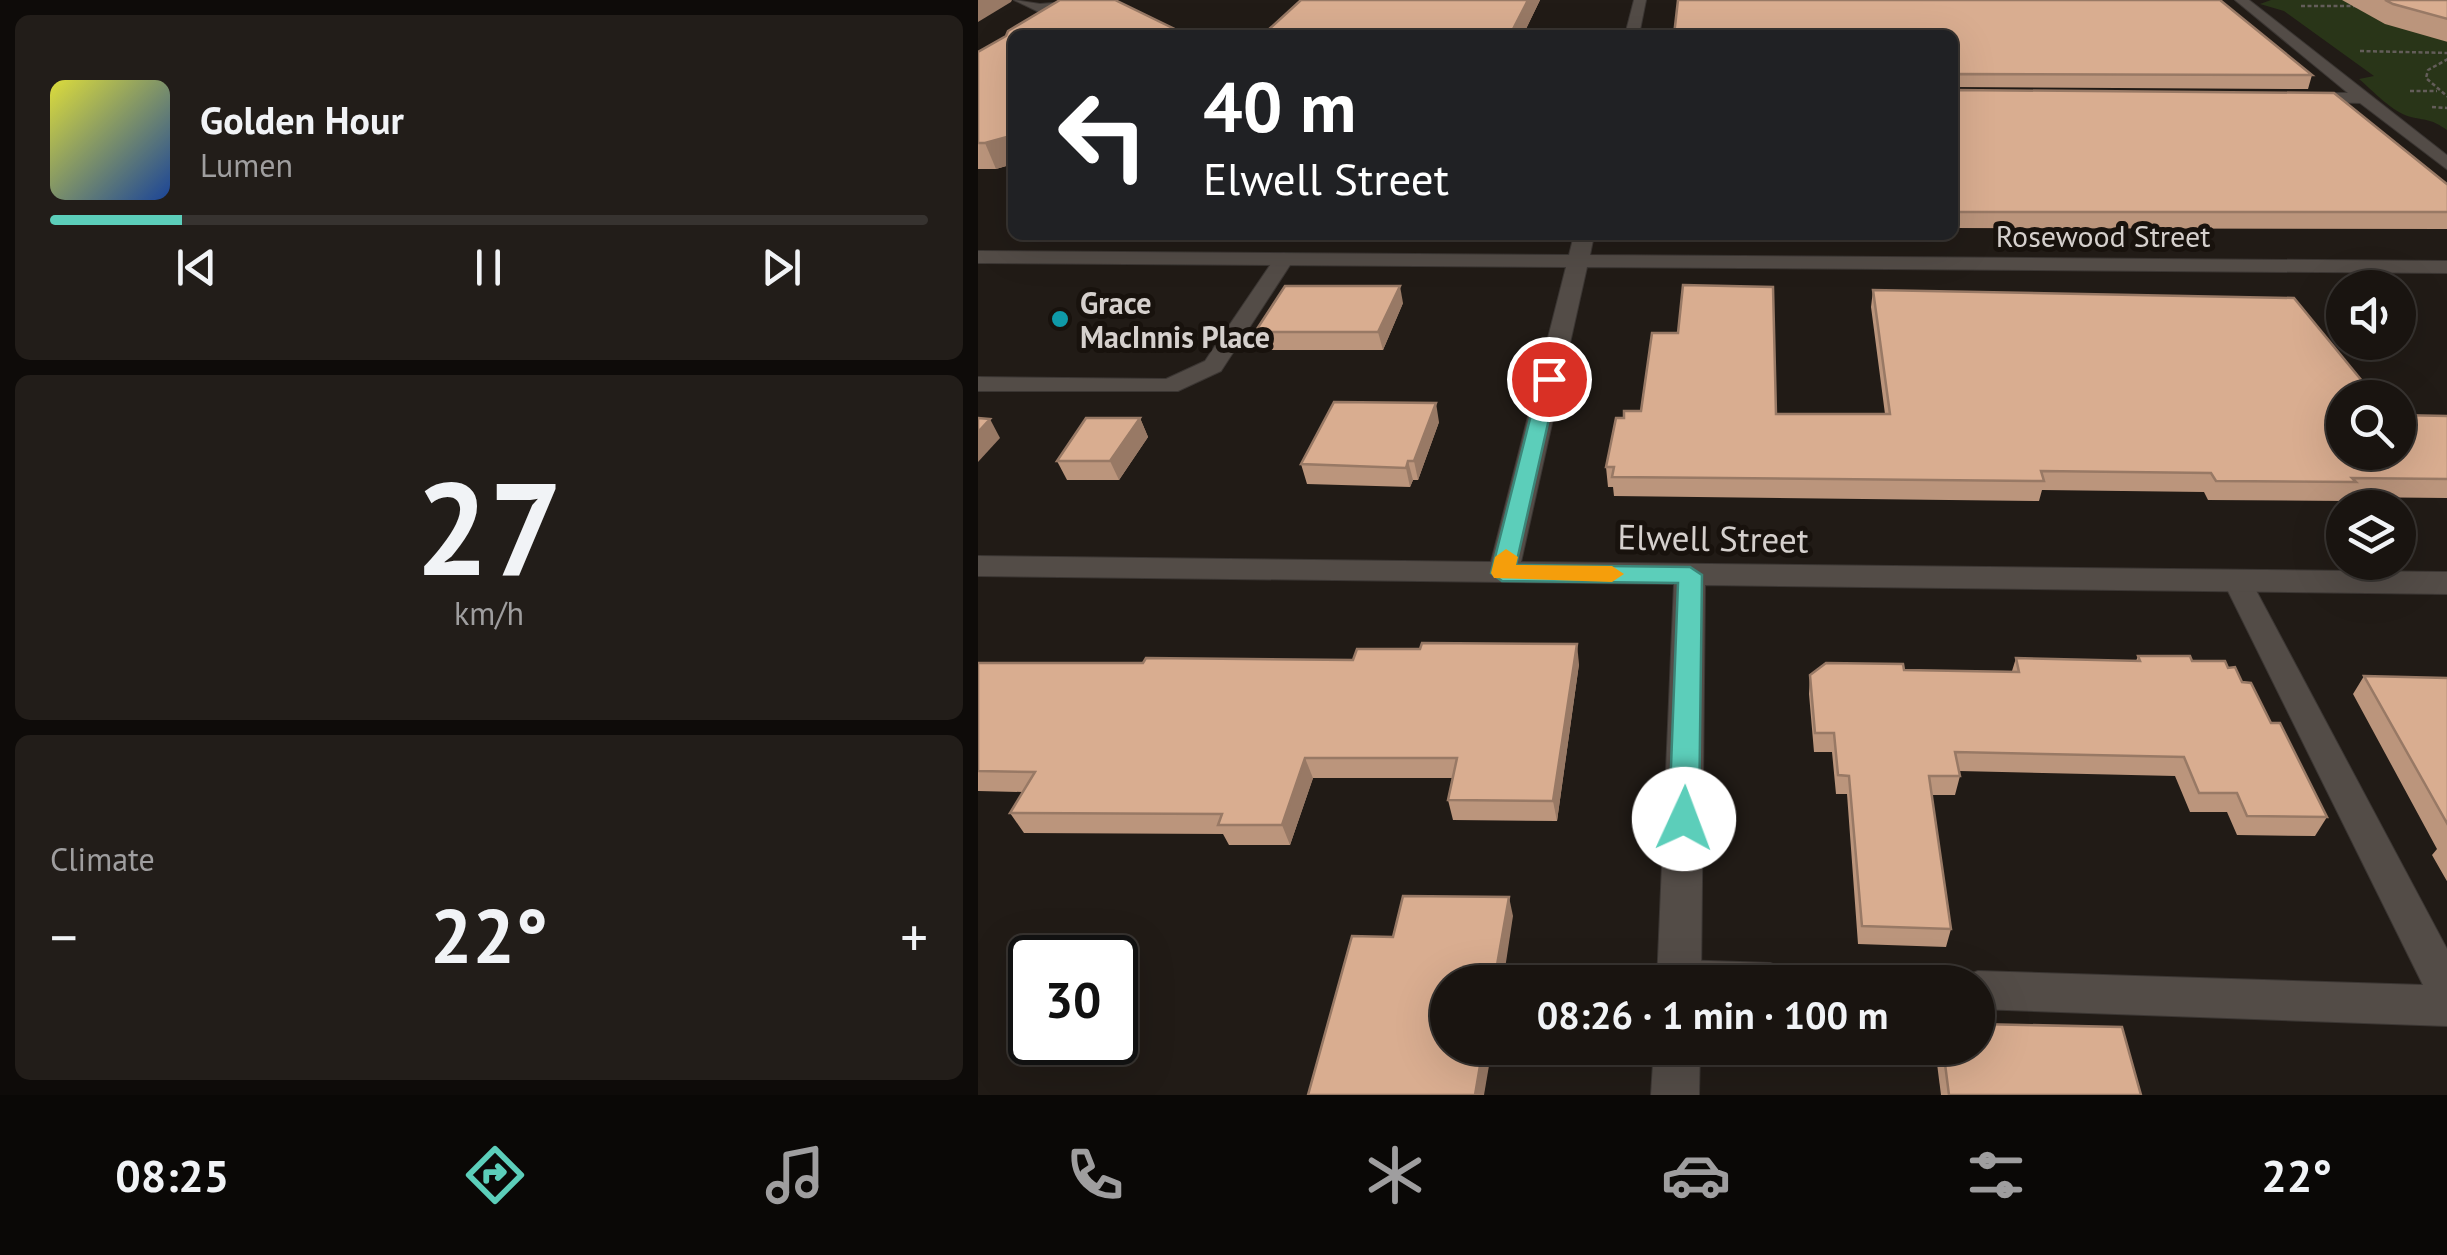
<!DOCTYPE html>
<meta charset="utf-8">
<style>
body{margin:0;font-family:"PT Sans",sans-serif;background:#221d19;color:#f1f3f6;height:100vh;display:flex;flex-direction:column;font-size:38px;white-space:nowrap}
*{box-sizing:border-box;margin:0}
p{font-size:32px;color:#9f9e9f}
.icon{flex:none;width:55px;height:55px;fill:none;stroke:currentColor;stroke-width:2;stroke-linecap:round;stroke-linejoin:round}
.map{position:relative;flex:1;overflow:hidden}
.details{display:flex;flex-direction:column;gap:15px;padding:15px;background:#0e0b09;width:978px}
.details>*{flex:none}
.top-card{position:absolute;left:30px;top:30px;width:950px;height:210px;border-radius:15px;box-shadow:0 10px 40px #0002,0 0 0 2px #373330;background:#202124;color:#fff;overflow:hidden}
.tools{position:absolute;left:1348px;top:270px;display:grid;gap:20px}
.tools a{display:grid;place-items:center;width:90px;height:90px;border-radius:50%;background:#191410;box-shadow:0 10px 40px #0002,0 0 0 2px #373330;font-size:50px}
.speed{position:absolute;left:30px;top:935px;display:flex;gap:20px;font-size:50px;font-weight:700;text-align:center}
.speed>*{display:grid;place-content:center;width:130px;height:130px;border-radius:50%;background:#191410;box-shadow:0 10px 40px #0002,0 0 0 2px #373330;line-height:1}
.speed .limit{border:5px solid #111;border-radius:15px;background:#fff;color:#111}
.pin{position:absolute;display:grid;place-items:center;width:85px;height:85px;color:#fff;margin:-42px;border:5px solid #fff;border-radius:50%;box-shadow:0 2px 10px #0007}
.me{position:absolute;width:110px;margin:-55px;rotate:2deg;stroke-linejoin:round;filter:drop-shadow(0 0 8px #0008)}
.turn{display:flex;align-items:center;gap:35px;height:210px;padding:0 30px;font-size:45px}
.turn .icon{width:130px;height:130px;stroke-width:2.5}
.turn b{display:block;font-size:70px;line-height:85px}
.big{font-size:75px;font-weight:600;line-height:1.1}
.details .card{flex:1;display:flex;flex-direction:column;justify-content:center;gap:15px;min-width:0;padding:0 35px;border-radius:15px;background:#221d19}
.details .dial{align-items:center;gap:0}
.dial b{font-size:130px;line-height:1}
.song{display:flex;align-items:center;gap:30px}
.cover{width:120px;height:120px;border-radius:15px;background:linear-gradient(135deg,hsl(60 70% 55%),hsl(220 70% 35%))}
.played{height:10px;border-radius:5px;background:linear-gradient(90deg,#5cceba 15%,#373330 15%)}
.keys{display:flex;justify-content:space-around;direction:ltr}
.heat{display:flex;justify-content:space-between;align-items:center;font-size:55px;direction:ltr}
.trip{position:absolute;left:452px;top:965px;width:565px;height:100px;border-radius:50px;background:#191410;box-shadow:0 10px 40px #0002,0 0 0 2px #373330;font-weight:600;line-height:100px;text-align:center}
.dock{display:flex;height:160px;justify-content:space-around;align-items:center;background:#0a0806;color:#9f9e9f}
.dock .icon{width:70px;height:70px}
.dock .current{color:#5cceba}
.dock b{font-size:45px;color:#f1f3f6}
main{display:flex;flex:1;min-height:0}
.map>svg:first-child{display:block}
</style>
<main>
<section class="details">
<div class="card">
<div class="song"><i class="cover"></i><div><b>Golden Hour</b><p>Lumen</p></div></div>
<div class="played"></div>
<div class="keys"><svg class="icon" aria-label="previous" viewBox="0 0 24 24"><path d="M18 5L8 12l10 7zM5 5v14"/></svg><svg class="icon" aria-label="pause" viewBox="0 0 24 24"><path d="M8 5v14M16 5v14"/></svg><svg class="icon" aria-label="next" viewBox="0 0 24 24"><path d="M6 5l10 7-10 7zM19 5v14"/></svg></div>
</div>
<div class="card dial"><b>27</b><p>km/h</p></div>
<div class="card"><p>Climate</p>
<div class="heat"><a>−</a><b class="big">22°</b><a>+</a></div>
</div>
</section>
<div class="map">
<svg width="1470" height="1095" viewBox="0 0 1470 1095">
<rect width="100%" height="100%" fill="#211b16"/>
<path fill="#293518" d="M1293 0H1469V130C1453 119 1451 121 1433 117 1414 112 1395 91 1381 79L1396 76 1306 11 1282 4Z"/>
<g fill="none" stroke-linecap="round" stroke-linejoin="round">
<defs>
<g id="lane">
<path d="M36 0 62 4 114 0 61 12Z"/>
<path d="M306 253 316 259 243 371 200 391H0V377L188 379 227 361 299 255Z"/>
<path d="M1259 571 1269 574 1273 581 1470 951V1026L1000 1009V982H983L986 976 1000 971 1445 985 1245 581 1249 574Z"/>
<path d="M701 960 792 963 806 968 812 982H682L687 965Z"/>
</g>
<g id="street">
<path d="M656 0H668L661 35H647Z"/>
<path d="M1257 0H1271L1470 156V170L1382 103 1316 101V95L1322 93H1370Z"/>
<path d="M596 235H616L612 255 1470 261V273L609 267 543 562 1470 572V594L727 585 723 982H679L696 584 0 576V556L513 562 588 267 0 263V251L591 255Z"/>
<path d="M676 1048H722L721 1095H673Z"/>
</g>
</defs>
<use href="#lane" stroke="#3b3633" stroke-width="2"/>
<use href="#street" stroke="#3b3633" stroke-width="2"/>
<g stroke="#635d59" stroke-width="2.5" stroke-dasharray="4 2.5" stroke-linecap="butt">
<path d="M1323 6H1380"/>
<path d="M1382 51 1470 53"/>
<path d="M1470 59 1450 70 1448 78 1470 97"/>
<path d="M1432 91H1459"/>
<path d="M1454 107 1470 108"/>
</g>
<use href="#lane" fill="#534c47" fill-rule="evenodd"/>
<use href="#street" fill="#534c47" fill-rule="evenodd"/>
</g>
<g fill="#bb957c">
<path d="M82 0H137L203 32H288L323 0H562L545 35H35V164L18 169H0V52L28 36 30 31Z"/>
<path d="M1364 0H1470V42L1407 24Z"/>
<path d="M975 35 1334 75 1330 89 975 87Z"/>
<path d="M975 90 1470 185V229L975 228Z"/>
<path d="M895 290 1365 452 1470 416V498L1370 497 1368 501 1230 500 1226 492 1064 490 1061 501 636 496 635 487H630L628 467 798 414H907L893 307Z"/>
<path d="M425 303 405 350H283L277 332Z"/>
<path d="M162 418 170 437 141 480H89L79 461Z"/>
<path d="M461 422 440 480H435L432 487 329 484 323 464Z"/>
<path d="M1160 656 1214 661 1250 668 1264 682 1293 723 1349 817 1337 836 1259 835 1249 812H1212L1197 776 981 771 982 776 977 795H953L973 929 968 947 880 944 869 794H858L854 752H836L831 694 832 675 926 670 1034 671 1038 658 1158 661Z"/>
<path d="M0 663 601 664 579 821 475 820 470 800 475 778H335L312 845H251L245 834 46 833 32 813 45 792 0 791Z"/>
<path d="M1386 676 1470 678V883L1454 855 1459 849 1375 694Z"/>
<path d="M957 1048H1000L1163 1095H963Z"/>
</g>
<g fill="#987965">
<path d="M0 0H34L33 2 0 22Z"/>
<path d="M550 0H562L545 35H532Z"/>
<path d="M32 136 35 143V164L18 169 7 143Z"/>
<path d="M422 286 425 303 405 350 400 332Z"/>
<path d="M458 403 461 422 440 480 436 461Z"/>
<path d="M162 418 170 437 141 480 132 461Z"/>
<path d="M12 419 22 438 0 462V432Z"/>
<path d="M430 461 435 480 432 487 428 468Z"/>
<path d="M599 644 601 664 579 821 575 801Z"/>
<path d="M327 758 335 778 312 845 304 825Z"/>
<path d="M531 897 535 916 525 982H516Z"/>
<path d="M505 1048H514L506 1095H497Z"/>
</g>
<g fill="#d9ad90" stroke="#987965" stroke-width="2.5">
<path d="M82 0H137L203 32H288L323 0H550L532 35H35V138L32 136 7 143H0V52L28 36 30 31Z"/>
<path d="M700 0H1242L1334 75 977 74 975 76V35H696Z"/>
<path d="M1407 0H1470V19L1415 4Z"/>
<path d="M975 90 1356 93 1470 185V212H975Z"/>
<path d="M705 285 795 287 798 414H912L895 290 1316 298 1398 398H1365V452H1420V415L1470 416V479L1374 478 1378 482 1238 481 1233 473 1063 471 1066 481 634 477 636 467H628L638 418H646V411H663L674 333H700Z"/>
<path d="M307 286H422L400 332H277Z"/>
<path d="M356 402 458 403 436 461H430L428 468 323 464Z"/>
<path d="M0 418 12 419 0 432Z"/>
<path d="M108 418H162L132 461H79Z"/>
<path d="M444 643 599 644 575 801 470 800 479 758H327L304 825H240L244 814 32 813 57 772 0 771V663H165L168 658 375 660 379 649H442Z"/>
<path d="M1160 656H1212L1214 661H1247L1250 668 1257 667 1264 682 1273 683 1293 723H1302L1349 817 1269 816 1259 793H1221L1206 757 977 752 982 776H951L973 929 884 926 871 776 860 775 856 733H837L832 675 848 663 925 664 926 670 1041 672 1038 658 1162 661Z"/>
<path d="M1386 676 1470 678V825Z"/>
<path d="M425 896 531 897 516 982H470V1048H505L497 1095H330L374 936 415 937Z"/>
<path d="M1000 1024 1144 1027 1163 1095H971L965 1048H1000Z"/>
</g>
<path fill="#5cceba" stroke="#3c8679" stroke-width="2.5" d="M571 374 580 379 538 565 712 567 724 575 721 819 716 828 706 831 696 828 691 819 700 583 524 581 513 573 562 379Z"/>
<path fill="#f59e0b" d="M528 549 540 557 538 565 634 566 646 574 634 582 516 578 513 573 517 557Z"/>
<circle fill="#0f9aa8" stroke="#18120d" stroke-width="4" cx="82" cy="319" r="10"/>
<g text-anchor="middle" dominant-baseline="central" stroke-width="10" stroke-linejoin="round" paint-order="stroke">
<g font-size="30" fill="#d5d0cd" stroke="#18120d">
<text x="1125" y="235">Rosewood Street</text>
</g>
<g font-size="30" font-weight="bold" fill="#d5d0cd" stroke="#18120d" text-anchor="start">
<text x="102" y="302">Grace<tspan x="102" dy="34">MacInnis Place</tspan></text>
</g>
<g font-size="35" fill="#d5d0cd" stroke="#18120d">
<text transform="translate(735 538) rotate(1)">Elwell Street</text>
</g>
</g>
</svg>
<div class="tools">
<a><svg class="icon" aria-label="sound" viewBox="0 0 24 24"><path d="M4 9h4l5-4v14l-5-4H4zM17 9q2 3 0 6"/></svg></a>
<a><svg class="icon" aria-label="search" viewBox="0 0 24 24"><circle cx="10" cy="10" r="6"/><path d="M15 15l6 6"/></svg></a>
<a><svg class="icon" aria-label="layers" viewBox="0 0 24 24"><path d="M12 4l9 5-9 5-9-5zM3 14l9 5 9-5"/></svg></a>
</div>
<div class="speed"><div class="limit">30</div></div>
<div class="pin" style="left:571px;top:379px;background:#d93025"><svg class="icon" aria-label="arrive" viewBox="0 0 24 24"><path d="M6 21V4h12l-3 4 3 4H6"/></svg></div>
<svg class="me" style="left:706px;top:819px" viewBox="-20 -20 40 40"><circle r="19" fill="#fff"/><path d="M0-13L10 11 0 6-10 11z" fill="#5cceba"/></svg>
<div class="trip">08:26 · 1 min · 100 m</div>
<div class="top-card">
<div class="turn"><svg class="icon" aria-label="left" viewBox="0 0 24 24"><path d="M17 20v-9H6M10 6l-5 5 5 5"/></svg><div><b>40 m</b>Elwell Street</div></div>
</div>
</div>
</main>
<nav class="dock">
<b>08:25</b>
<svg class="icon current" aria-label="directions" viewBox="0 0 24 24"><path d="M12 3l9 9-9 9-9-9zM9 14v-3h6M13 9l2 2-2 2"/></svg>
<svg class="icon" aria-label="music" viewBox="0 0 24 24"><path d="M9 18V5l10-2v13"/><circle cx="6" cy="18" r="3"/><circle cx="16" cy="16" r="3"/></svg>
<svg class="icon" aria-label="phone" viewBox="0 0 24 24"><path d="M5 4h4l2 5-3 2q2 4 5 5l2-3 5 2v4C11 20 4 13 5 4z"/></svg>
<svg class="icon" aria-label="climate" viewBox="0 0 24 24"><path d="M12 3v18M4 7l16 10M4 17L20 7"/></svg>
<svg class="icon" aria-label="car" viewBox="0 0 24 24"><path d="M5 17H2v-5l4-1 3-4h7l3 4 3 1v5h-3M9 17h6M6 11h13"/><circle cx="7" cy="17" r="2"/><circle cx="17" cy="17" r="2"/></svg>
<svg class="icon" aria-label="filters" viewBox="0 0 24 24"><path d="M4 7h16M4 17h16"/><circle cx="9" cy="7" r="2"/><circle cx="15" cy="17" r="2"/></svg>
<b>22°</b>
</nav>
